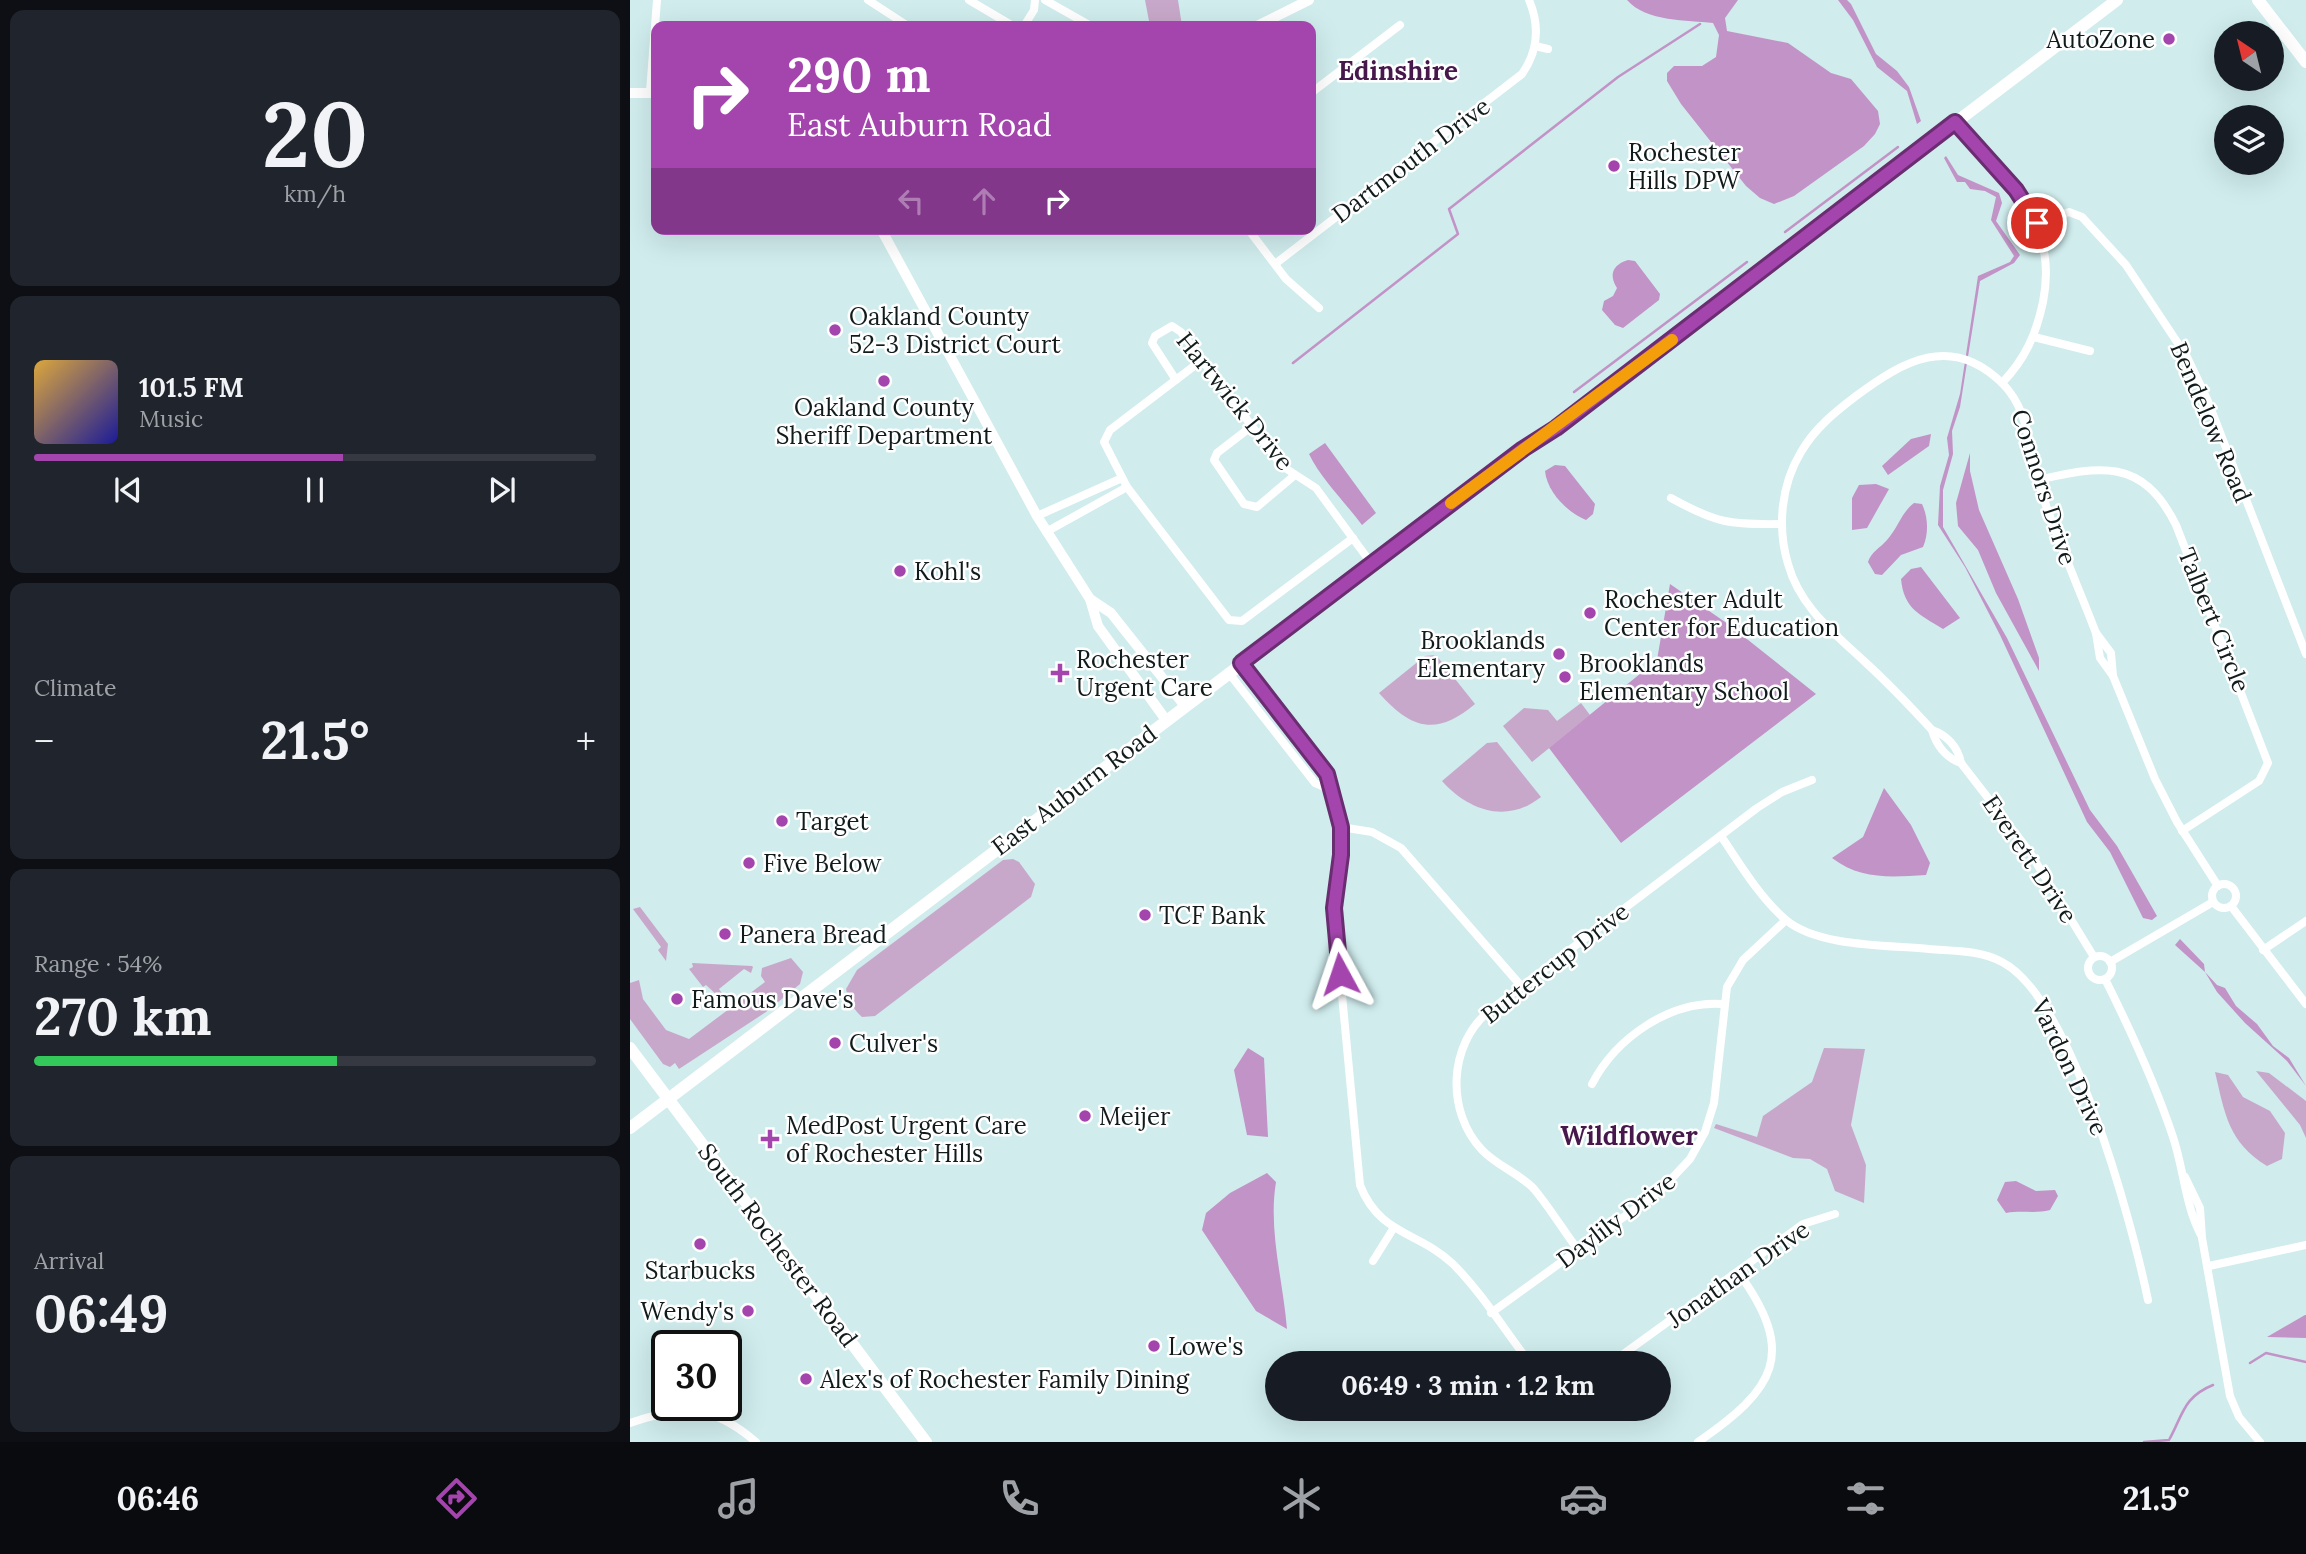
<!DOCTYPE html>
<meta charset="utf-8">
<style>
body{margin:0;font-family:Lora,serif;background:#20242c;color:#f1f3f6;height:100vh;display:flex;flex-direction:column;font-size:26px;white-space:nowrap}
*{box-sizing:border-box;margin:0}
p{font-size:23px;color:#9ea1a6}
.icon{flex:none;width:38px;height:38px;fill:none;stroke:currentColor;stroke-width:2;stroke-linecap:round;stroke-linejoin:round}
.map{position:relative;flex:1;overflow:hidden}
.drawer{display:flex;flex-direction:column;gap:10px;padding:10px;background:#0d0f14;width:630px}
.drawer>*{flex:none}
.hud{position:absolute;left:21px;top:21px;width:665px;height:214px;border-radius:14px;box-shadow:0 7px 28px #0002;background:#a445ae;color:#fff;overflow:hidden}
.needle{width:46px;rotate:325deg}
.buttons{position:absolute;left:1584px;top:21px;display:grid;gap:14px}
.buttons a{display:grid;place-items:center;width:70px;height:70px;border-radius:50%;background:#171b24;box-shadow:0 7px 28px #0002;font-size:35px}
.speed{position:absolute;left:21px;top:1330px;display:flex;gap:14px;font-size:35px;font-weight:700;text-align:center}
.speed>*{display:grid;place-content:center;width:91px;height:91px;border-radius:50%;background:#171b24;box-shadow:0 7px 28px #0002;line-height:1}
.speed .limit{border:4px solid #111;border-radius:10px;background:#fff;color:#111}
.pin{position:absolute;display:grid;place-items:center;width:60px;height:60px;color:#fff;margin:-30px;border:4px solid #fff;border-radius:50%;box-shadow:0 2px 7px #0007}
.me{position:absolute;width:77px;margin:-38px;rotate:355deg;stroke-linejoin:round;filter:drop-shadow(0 0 5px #0008)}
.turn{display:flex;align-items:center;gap:24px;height:147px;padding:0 21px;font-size:32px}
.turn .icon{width:91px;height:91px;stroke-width:2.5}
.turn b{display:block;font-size:49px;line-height:60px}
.lanes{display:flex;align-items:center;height:66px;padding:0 21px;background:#0003;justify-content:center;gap:35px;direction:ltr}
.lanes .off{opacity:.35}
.big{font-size:52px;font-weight:700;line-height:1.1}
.drawer .widget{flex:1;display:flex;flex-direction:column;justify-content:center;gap:10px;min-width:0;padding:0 24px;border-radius:14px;background:#20242c}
.drawer .dial{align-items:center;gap:0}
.dial b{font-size:91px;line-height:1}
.song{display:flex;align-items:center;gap:21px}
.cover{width:84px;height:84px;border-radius:10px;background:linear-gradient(135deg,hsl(40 70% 55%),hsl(240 70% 35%))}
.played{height:7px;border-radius:4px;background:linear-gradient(90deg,#a445ae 55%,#363941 55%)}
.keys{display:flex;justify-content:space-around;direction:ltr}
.heat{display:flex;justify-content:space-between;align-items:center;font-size:38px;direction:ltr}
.charge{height:10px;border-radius:5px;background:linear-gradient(90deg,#34c759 54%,#363941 0)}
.trip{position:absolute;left:635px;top:1351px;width:406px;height:70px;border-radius:35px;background:#171b24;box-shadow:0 7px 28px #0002;font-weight:700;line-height:70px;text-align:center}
.tabs{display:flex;height:112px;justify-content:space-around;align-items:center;background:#090b0e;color:#9ea1a6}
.tabs .icon{width:49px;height:49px}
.tabs .active{color:#a445ae}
.tabs b{font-size:32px;color:#f1f3f6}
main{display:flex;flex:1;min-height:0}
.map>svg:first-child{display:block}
</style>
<main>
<section class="drawer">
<div class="widget dial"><b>20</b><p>km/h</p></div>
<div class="widget">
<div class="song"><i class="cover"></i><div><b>101.5 FM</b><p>Music</p></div></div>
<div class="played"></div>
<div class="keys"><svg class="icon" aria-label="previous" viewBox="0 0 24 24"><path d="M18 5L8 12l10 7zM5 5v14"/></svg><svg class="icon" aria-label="pause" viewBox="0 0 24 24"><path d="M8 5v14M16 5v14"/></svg><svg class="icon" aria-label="next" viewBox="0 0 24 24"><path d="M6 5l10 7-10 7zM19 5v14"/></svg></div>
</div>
<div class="widget"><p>Climate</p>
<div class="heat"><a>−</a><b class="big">21.5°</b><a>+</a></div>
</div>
<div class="widget"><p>Range · 54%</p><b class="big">270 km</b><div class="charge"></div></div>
<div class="widget"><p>Arrival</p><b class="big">06:49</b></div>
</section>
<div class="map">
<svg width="1676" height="1442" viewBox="0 0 1676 1442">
<rect width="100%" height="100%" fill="#d0eced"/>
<g fill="#c8a8ca">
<path d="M515 0H548L552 26H520Z"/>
<path d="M806 655 845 704C806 737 781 729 749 693L795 656Z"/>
<path d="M951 703 960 715 902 762 873 726 894 708 918 710 927 721Z"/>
<path d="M867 742 911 797C877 824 839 811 812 781L857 743Z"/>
<path d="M383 859 389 862 405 884 401 897 245 1016 232 1017C223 1009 218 1000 216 989L227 970 373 860Z"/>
<path d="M10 907 38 944 36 961 28 950 31 947 3 909Z"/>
<path d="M161 958 173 972 170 984 136 1012 49 1069 45 1063 40 1067 33 1064 0 1019V983L9 980 13 999 36 1030 59 1039 135 982 131 976 132 968Z"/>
<path d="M62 963 122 966 123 967 121 973 114 969 89 989 93 995 89 997 76 985 73 987 59 969 63 967Z"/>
<path d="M1194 1048 1235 1049 1221 1125 1236 1165 1234 1203 1205 1191 1197 1169 1180 1159 1163 1158 1084 1128 1086 1124 1127 1137 1133 1116 1182 1082Z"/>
<path d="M1626 1071 1639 1073 1676 1101V1138L1670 1125Z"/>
<path d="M1585 1072 1598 1075 1613 1097 1640 1111 1655 1133 1652 1159 1637 1166C1598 1142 1595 1114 1585 1072Z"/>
</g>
<g fill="#c293c6">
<path d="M997 0H1108L1095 18 1097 31 1158 43 1201 73 1221 79 1248 111 1250 124 1245 134 1234 146 1164 196 1144 204 1130 198 1116 186 1051 104 1037 81V73L1044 66H1072L1086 57 1089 35 1083 23C1058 20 1016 22 997 0Z"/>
<path d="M1208 0H1217L1221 4 1246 54 1267 71 1279 87 1291 121 1287 124 1277 91 1247 67 1223 20Z"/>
<path d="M1316 156 1328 175 1369 193 1372 203 1366 221 1390 255 1384 263 1350 281 1330 407 1322 431 1323 454 1313 490V527L1377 638 1460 810 1487 846 1527 916 1522 920 1513 918 1480 852 1457 822 1370 635 1335 567 1308 525 1310 486 1319 455 1317 438 1330 394 1348 276 1380 262 1384 256 1361 220 1366 197 1355 191 1340 189 1335 182H1327L1314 158Z"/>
<path d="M998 260 1005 261 1030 294 1029 300 993 328 985 325 972 310 974 301 983 296 987 288C979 275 982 265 998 260Z"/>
<path d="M1301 434 1299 446 1258 475 1252 466 1281 439Z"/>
<path d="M695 443 746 513 732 525C715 502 691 479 679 454Z"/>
<path d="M1340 453V471L1349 510 1388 599 1409 658V671L1366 593 1348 550 1328 526 1326 503Z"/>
<path d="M925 465 935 466 965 504 963 514 956 520C938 513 917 492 915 471Z"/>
<path d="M1246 484 1259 489 1237 528 1222 530V498L1229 485Z"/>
<path d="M1284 503 1292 504C1298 517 1299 533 1293 547L1271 555 1252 575 1245 574 1238 562C1241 552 1250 548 1257 540 1268 528 1271 513 1284 503Z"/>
<path d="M1291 567 1330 618 1313 629C1289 614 1274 609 1271 579L1281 569Z"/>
<path d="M1040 584 1098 624 1186 694 991 843 919 748 1027 660Z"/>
<path d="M1254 788 1281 825 1300 863 1296 875C1260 877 1231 880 1202 858L1233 837Z"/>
<path d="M1550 939 1574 964 1575 972 1587 985 1595 988 1606 1006 1627 1024 1643 1046 1659 1058 1676 1086 1657 1061 1615 1023 1587 992 1575 972 1545 945Z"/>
<path d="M618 1048 634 1058 638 1137 617 1135 604 1070Z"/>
<path d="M637 1173 646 1182C638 1230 653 1280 657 1329L626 1311 572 1230 576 1213 600 1193Z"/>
<path d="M1386 1181 1406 1191 1425 1190 1428 1196 1420 1210C1405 1214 1392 1210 1376 1213L1367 1200 1375 1182Z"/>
<path d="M1676 1315V1338L1637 1337 1675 1315Z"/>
</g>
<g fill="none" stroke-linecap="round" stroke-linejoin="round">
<g stroke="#c293c6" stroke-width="2.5">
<path d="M1155 232 1268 147"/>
<path d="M663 363 828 234 819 209 988 77 1070 24"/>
<path d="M944 392 1117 262"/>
<path d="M1620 1363 1636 1353 1676 1362"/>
<path d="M1514 1442 1539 1440C1553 1415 1553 1397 1583 1385"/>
</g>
<g stroke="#fff" stroke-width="8">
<path d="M238 0 278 26"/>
<path d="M339 0 383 26"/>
<path d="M415 0 461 26"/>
<path d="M394 26 404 10 405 0"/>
<path d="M905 46 918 49"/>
<path d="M20 92 27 0"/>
<path d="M681 93 770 25"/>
<path d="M1325 122C1372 182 1430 216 1413 302 1406 335 1395 359 1372 383"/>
<path d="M1407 223 1439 212 1452 217 1496 265 1557 357 1577 399 1676 654"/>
<path d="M618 229 656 279 689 308"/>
<path d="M645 264 892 74C908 51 910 26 899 0"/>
<path d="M1404 337 1460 351"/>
<path d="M572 360 480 430 474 442 497 487 599 620 612 621 723 538"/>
<path d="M546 380 522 343 525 336 542 326 551 332 652 466 686 488 741 563"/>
<path d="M622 426 587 453 584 460 614 504 627 507 665 475"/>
<path d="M1408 480C1470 466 1512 457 1546 525L1638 763 1629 781 1552 831"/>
<path d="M1041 498C1086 523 1100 525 1151 524"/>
<path d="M407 516 492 478"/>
<path d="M416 532 497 487"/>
<path d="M1466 633 1481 653 1483 676"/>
<path d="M494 654 501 661 512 653"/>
<path d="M598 672 685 783 699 789 697 774 611 663"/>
<path d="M1302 730C1306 745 1316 758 1331 763"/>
<path d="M699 789 711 827 705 921 730 1185C749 1235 790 1232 823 1264 852 1293 875 1331 900 1363"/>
<path d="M711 827 742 832 771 848 892 987"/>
<path d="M1091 836C1110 864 1130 898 1156 920 1188 947 1258 945 1299 949 1323 951 1350 950 1372 962 1442 998 1502 1223 1518 1300"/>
<circle cx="1594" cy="896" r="12"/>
<path d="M1601 906 1676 1004"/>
<path d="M1633 950 1676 921"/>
<circle cx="1470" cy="968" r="12"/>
<path d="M1464 957 1399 851 1331 763C1328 747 1317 735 1302 730 1280 706 1258 683 1235 662 1203 632 1170 607 1158 564 1147 527 1151 485 1171 452 1185 428 1205 412 1226 396 1273 361 1321 333 1372 383 1401 411 1399 455 1411 491 1427 539 1448 586 1466 633L1470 658 1483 676 1525 779 1547 822 1588 886"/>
<path d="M1480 962 1583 902"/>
<path d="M1475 979C1501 1031 1525 1083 1543 1137 1554 1170 1555 1205 1571 1235"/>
<path d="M962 1084C986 1038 1040 1000 1093 1004"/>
<path d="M1555 1177 1570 1208 1572 1238 1600 1396 1609 1417 1630 1442"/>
<path d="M948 1250C933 1230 920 1208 904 1189 889 1173 867 1166 852 1150 816 1112 818 1045 859 1011L1127 808 1152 792 1182 780"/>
<path d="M743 1261 763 1229"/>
<path d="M1579 1266 1676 1245"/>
<path d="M861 1313 1031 1190 1060 1159 1075 1132 1084 1103 1097 987 1113 960 1156 920"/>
<path d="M981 1363 1173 1224 1205 1214"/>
<path d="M0 1423C54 1404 83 1405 126 1442"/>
<path d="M1068 1442C1145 1389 1168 1354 1108 1272"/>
</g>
<g stroke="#fff" stroke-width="10">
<path d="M627 26 679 0"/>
<path d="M0 93H26"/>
<path d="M251 229 407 516 460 599 468 626 536 720"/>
<path d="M460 599 481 613 554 705"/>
</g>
<g stroke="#fff" stroke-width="12">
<path d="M1628 0 1676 62"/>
<path d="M0 1128 1487 0"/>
</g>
<path stroke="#fff" stroke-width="12" d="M0 1048 296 1442"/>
</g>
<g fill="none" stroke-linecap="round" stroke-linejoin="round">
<defs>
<path id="route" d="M710 974 704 908 711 855V827L697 774 611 663 893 449 926 428 1325 122 1386 190 1407 223"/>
</defs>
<use href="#route" stroke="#6b2d71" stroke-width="18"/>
<use href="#route" stroke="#a445ae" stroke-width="12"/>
<path stroke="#f59e0b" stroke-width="12" d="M821 503 1042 340"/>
</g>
<g fill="#a445ae" stroke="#fff" stroke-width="2.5">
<circle cx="1539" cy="39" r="7"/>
<circle cx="984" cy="166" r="7"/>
<circle cx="205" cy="330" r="7"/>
<circle cx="254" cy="381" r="7"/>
<circle cx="270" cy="571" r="7"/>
<circle cx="960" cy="613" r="7"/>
<circle cx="929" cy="654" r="7"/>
<path d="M426.5 662.5h7v7h7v7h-7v7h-7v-7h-7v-7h7z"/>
<circle cx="935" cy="677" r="7"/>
<circle cx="152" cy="821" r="7"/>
<circle cx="119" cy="863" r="7"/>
<circle cx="515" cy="915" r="7"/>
<circle cx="95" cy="934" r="7"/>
<circle cx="47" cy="999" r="7"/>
<circle cx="205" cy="1043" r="7"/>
<circle cx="455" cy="1116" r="7"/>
<path d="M136.5 1128.5h7v7h7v7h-7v7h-7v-7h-7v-7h7z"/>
<circle cx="70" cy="1244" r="7"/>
<circle cx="118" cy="1311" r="7"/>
<circle cx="524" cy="1346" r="7"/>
<circle cx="176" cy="1379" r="7"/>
</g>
<g text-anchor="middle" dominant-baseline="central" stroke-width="5" stroke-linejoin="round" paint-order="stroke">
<g font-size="24" fill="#111b1b" stroke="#fff" text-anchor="start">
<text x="1525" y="39" text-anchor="end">AutoZone</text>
<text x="998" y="152">Rochester<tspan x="998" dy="28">Hills DPW</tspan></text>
<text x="219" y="316">Oakland County<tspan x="219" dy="28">52-3 District Court</tspan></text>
<text x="254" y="407" text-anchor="middle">Oakland County<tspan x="254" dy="28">Sheriff Department</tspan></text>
<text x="284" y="571">Kohl's</text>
<text x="974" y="599">Rochester Adult<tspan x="974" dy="28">Center for Education</tspan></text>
<text x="915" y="640" text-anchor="end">Brooklands<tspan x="915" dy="28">Elementary</tspan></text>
<text x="446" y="659">Rochester<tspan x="446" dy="28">Urgent Care</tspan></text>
<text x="949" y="663">Brooklands<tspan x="949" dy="28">Elementary School</tspan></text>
<text x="166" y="821">Target</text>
<text x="133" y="863">Five Below</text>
<text x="529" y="915">TCF Bank</text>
<text x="109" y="934">Panera Bread</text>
<text x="61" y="999">Famous Dave's</text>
<text x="219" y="1043">Culver's</text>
<text x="469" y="1116">Meijer</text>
<text x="156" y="1125">MedPost Urgent Care<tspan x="156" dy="28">of Rochester Hills</tspan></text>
<text x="70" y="1270" text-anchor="middle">Starbucks</text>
<text x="104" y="1311" text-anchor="end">Wendy's</text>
<text x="538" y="1346">Lowe's</text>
<text x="190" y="1379">Alex's of Rochester Family Dining</text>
</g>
<g font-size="24" fill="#111b1b" stroke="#fff">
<text transform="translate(781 160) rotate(-37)">Dartmouth Drive</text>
<text transform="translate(605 401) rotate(51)">Hartwick Drive</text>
<text transform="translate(1581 422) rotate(67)">Bendelow Road</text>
<text transform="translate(1414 487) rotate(72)">Connors Drive</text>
<text transform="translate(1584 620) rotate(68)">Talbert Circle</text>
<text transform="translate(444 790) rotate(-37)">East Auburn Road</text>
<text transform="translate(1400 859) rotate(56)">Everett Drive</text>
<text transform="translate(925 963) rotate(-38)">Buttercup Drive</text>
<text transform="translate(1440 1067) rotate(65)">Vardon Drive</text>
<text transform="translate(986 1220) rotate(-37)">Daylily Drive</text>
<text transform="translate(148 1245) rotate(53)">South Rochester Road</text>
<text transform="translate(1108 1274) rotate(-35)">Jonathan Drive</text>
</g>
<g font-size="26" font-weight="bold" fill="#46184b" stroke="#fff">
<text x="768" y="70">Edinshire</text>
<text x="999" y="1135">Wildflower</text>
</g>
</g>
</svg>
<div class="buttons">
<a><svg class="needle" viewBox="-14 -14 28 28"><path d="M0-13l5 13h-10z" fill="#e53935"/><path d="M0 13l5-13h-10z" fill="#9ea1a6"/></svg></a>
<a><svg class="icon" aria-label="layers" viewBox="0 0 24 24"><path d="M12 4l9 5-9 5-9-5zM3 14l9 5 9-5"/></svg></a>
</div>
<div class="speed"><div class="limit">30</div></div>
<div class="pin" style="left:1407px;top:223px;background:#d93025"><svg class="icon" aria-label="arrive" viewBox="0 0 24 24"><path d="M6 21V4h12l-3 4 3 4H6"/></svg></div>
<svg class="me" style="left:710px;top:974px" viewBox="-20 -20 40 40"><path d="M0-17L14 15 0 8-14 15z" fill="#a445ae" stroke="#fff" stroke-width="4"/></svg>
<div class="trip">06:49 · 3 min · 1.2 km</div>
<div class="hud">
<div class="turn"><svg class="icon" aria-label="right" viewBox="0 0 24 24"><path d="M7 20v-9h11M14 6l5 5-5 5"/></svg><div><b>290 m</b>East Auburn Road</div></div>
<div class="lanes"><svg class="icon off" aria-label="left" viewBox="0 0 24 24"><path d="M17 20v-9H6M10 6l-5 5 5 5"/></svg><svg class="icon off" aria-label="ahead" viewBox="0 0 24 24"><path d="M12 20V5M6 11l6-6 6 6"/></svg><svg class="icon" aria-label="right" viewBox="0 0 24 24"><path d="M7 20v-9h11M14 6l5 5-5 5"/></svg></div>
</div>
</div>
</main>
<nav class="tabs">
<b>06:46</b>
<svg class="icon active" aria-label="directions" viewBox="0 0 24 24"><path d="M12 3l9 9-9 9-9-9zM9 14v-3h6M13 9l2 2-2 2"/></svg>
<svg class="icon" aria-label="music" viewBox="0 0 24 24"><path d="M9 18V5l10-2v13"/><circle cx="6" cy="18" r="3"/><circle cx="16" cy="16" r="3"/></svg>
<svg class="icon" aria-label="phone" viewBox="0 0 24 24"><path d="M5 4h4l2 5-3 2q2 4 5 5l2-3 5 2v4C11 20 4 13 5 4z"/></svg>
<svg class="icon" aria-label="climate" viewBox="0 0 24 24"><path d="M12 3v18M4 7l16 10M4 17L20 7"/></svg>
<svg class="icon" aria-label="car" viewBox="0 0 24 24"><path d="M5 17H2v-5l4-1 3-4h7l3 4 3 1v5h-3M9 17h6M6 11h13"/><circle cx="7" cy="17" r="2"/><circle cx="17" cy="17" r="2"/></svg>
<svg class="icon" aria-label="filters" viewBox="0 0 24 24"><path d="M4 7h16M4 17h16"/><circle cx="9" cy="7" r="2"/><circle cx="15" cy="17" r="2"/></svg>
<b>21.5°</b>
</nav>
